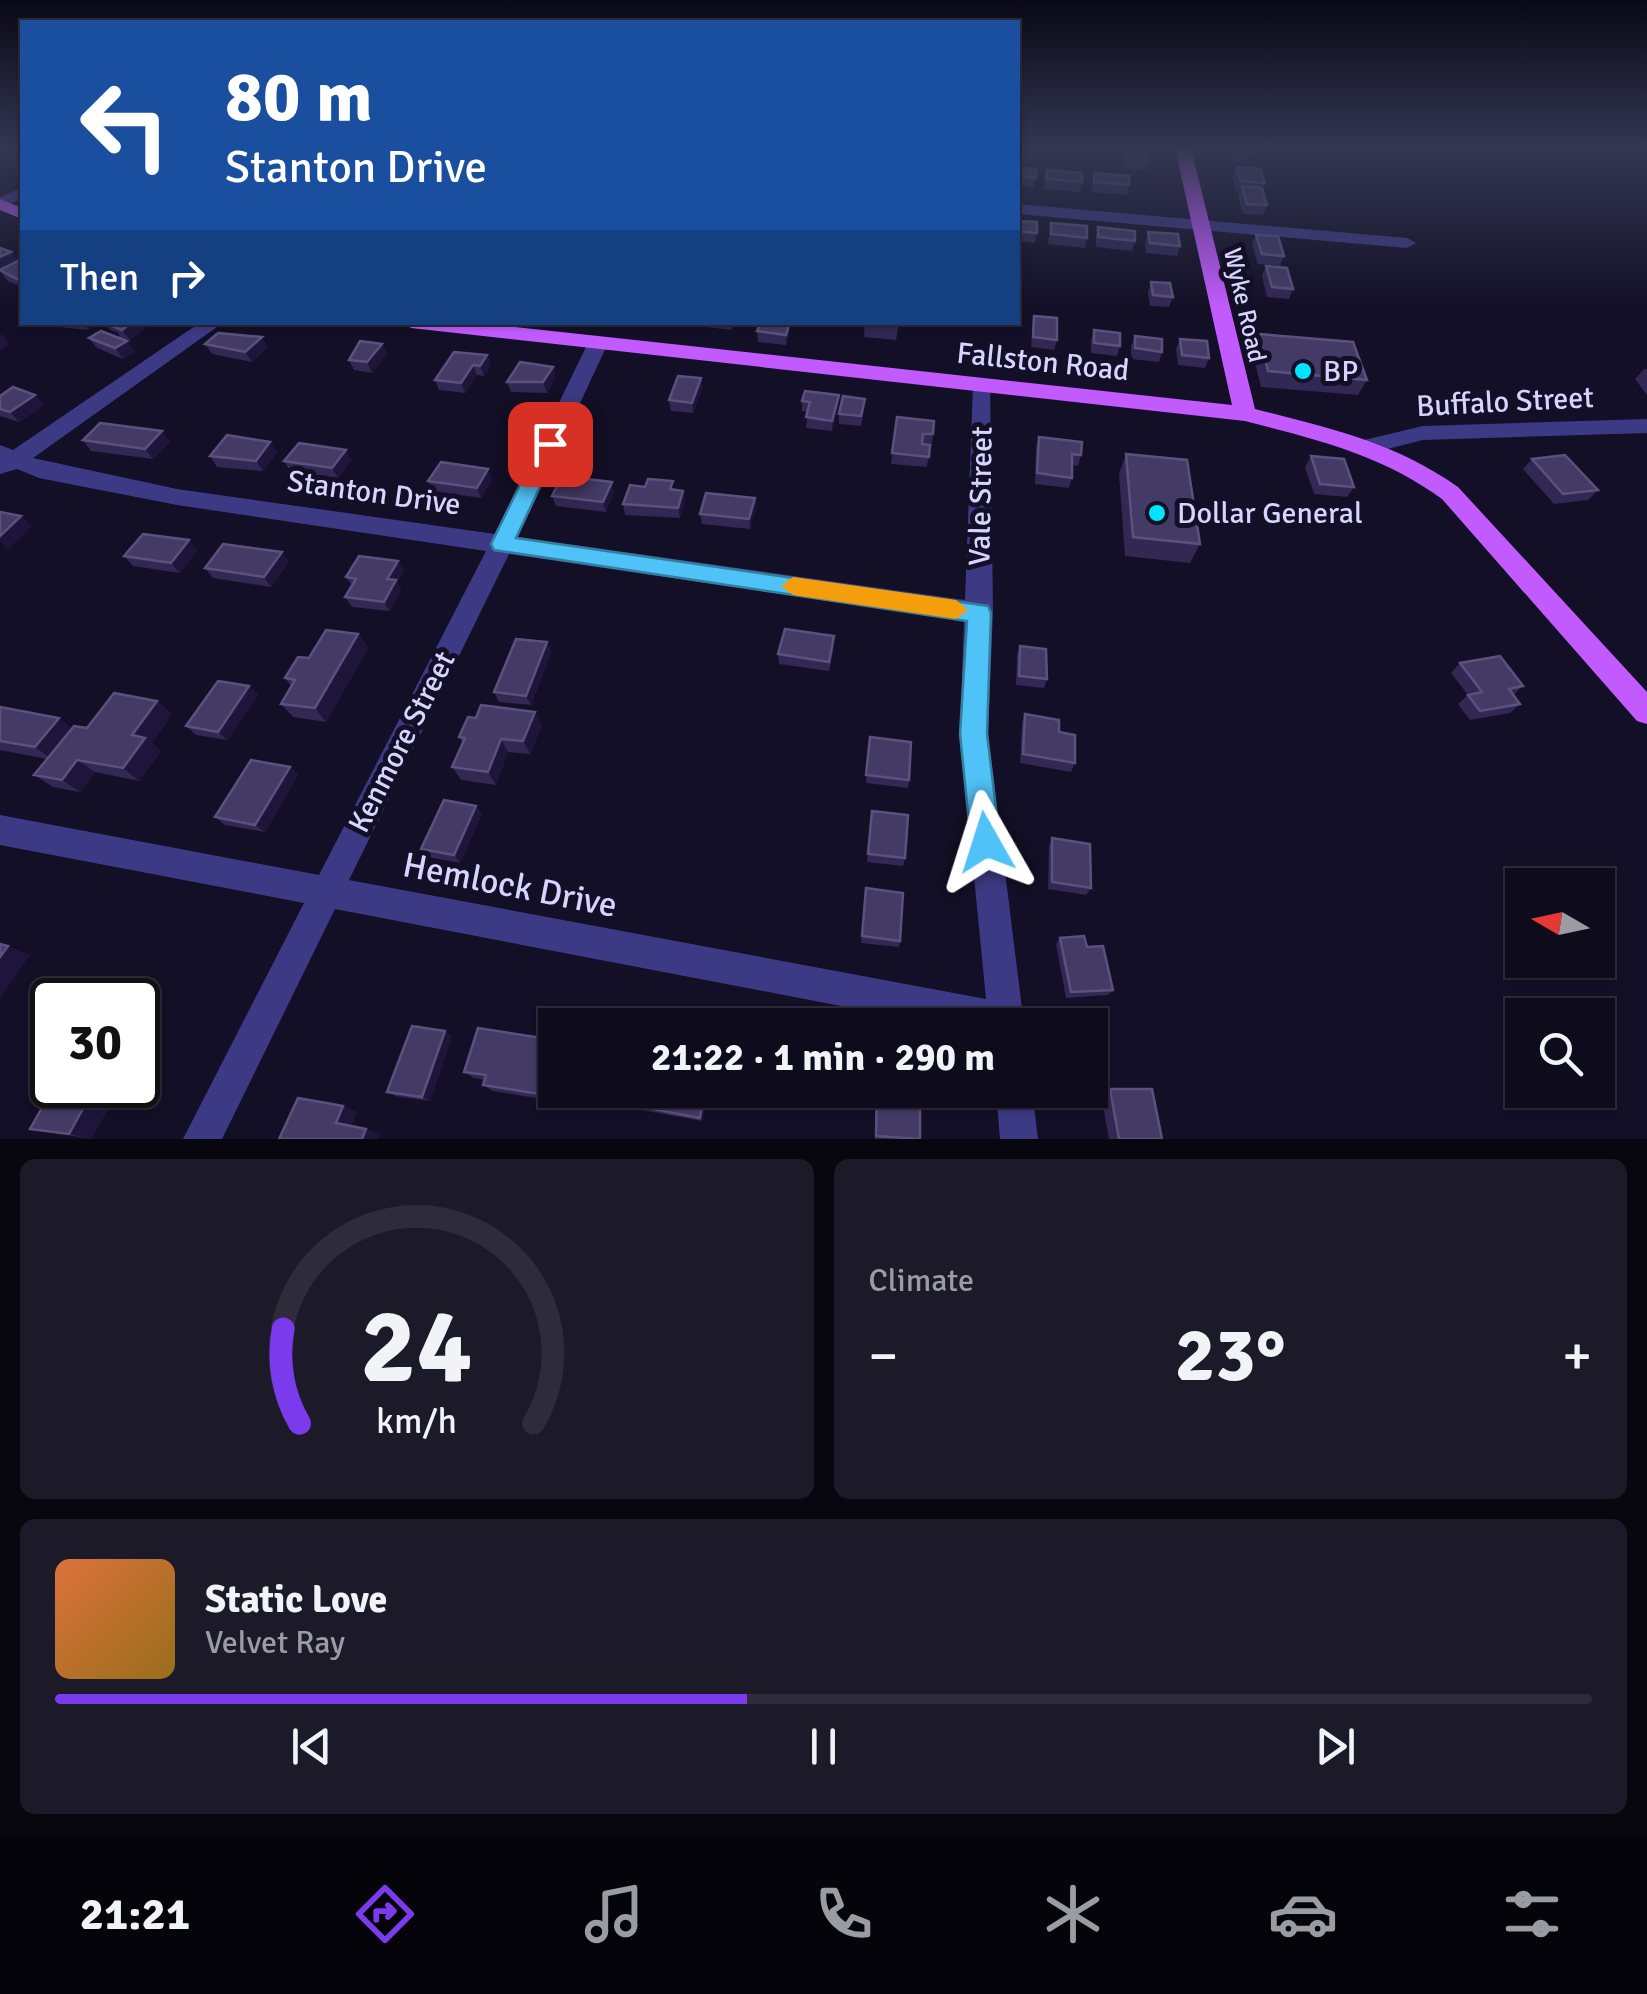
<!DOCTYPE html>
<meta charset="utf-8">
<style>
body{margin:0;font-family:Signika,sans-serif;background:#1c1929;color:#f1f3f6;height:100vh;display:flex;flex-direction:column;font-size:38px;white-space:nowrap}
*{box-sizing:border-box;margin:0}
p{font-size:32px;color:#9b9ba3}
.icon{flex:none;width:55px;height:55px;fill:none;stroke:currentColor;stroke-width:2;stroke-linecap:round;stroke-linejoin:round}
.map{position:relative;height:1139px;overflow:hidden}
.drawer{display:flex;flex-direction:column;gap:20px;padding:20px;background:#08060f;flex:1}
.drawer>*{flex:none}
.top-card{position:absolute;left:20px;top:20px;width:1000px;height:305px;border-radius:0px;box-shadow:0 2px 8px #0004,0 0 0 2px #2e2b3b;background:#1a4fa0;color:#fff;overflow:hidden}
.needle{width:65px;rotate:279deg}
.tools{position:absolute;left:1505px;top:868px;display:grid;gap:20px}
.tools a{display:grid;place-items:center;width:110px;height:110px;border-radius:0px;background:#0e0b1c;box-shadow:0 2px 8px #0004,0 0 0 2px #2e2b3b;font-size:50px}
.speed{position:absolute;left:30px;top:978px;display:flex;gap:20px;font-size:50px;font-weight:700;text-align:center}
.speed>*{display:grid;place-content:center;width:130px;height:130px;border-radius:50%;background:#0e0b1c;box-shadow:0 2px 8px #0004,0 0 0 2px #2e2b3b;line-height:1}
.speed .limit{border:5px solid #111;border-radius:15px;background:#fff;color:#111}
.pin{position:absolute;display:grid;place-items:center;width:85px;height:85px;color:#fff;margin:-42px;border-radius:20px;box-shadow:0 5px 15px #0006}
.me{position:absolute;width:110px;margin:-55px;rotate:354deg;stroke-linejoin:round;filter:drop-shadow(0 0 8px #0008)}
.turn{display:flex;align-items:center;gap:35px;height:210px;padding:0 40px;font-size:45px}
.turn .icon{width:130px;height:130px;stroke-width:2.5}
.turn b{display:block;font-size:70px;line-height:85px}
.then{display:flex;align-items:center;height:95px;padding:0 40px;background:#0003;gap:20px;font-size:38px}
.big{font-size:75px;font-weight:700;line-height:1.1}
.drawer .tile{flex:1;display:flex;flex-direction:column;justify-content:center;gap:15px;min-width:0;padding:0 35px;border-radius:15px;background:#1c1929}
.drawer .dial{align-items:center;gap:0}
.dial svg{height:260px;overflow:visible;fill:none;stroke:#2e2b3b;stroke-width:7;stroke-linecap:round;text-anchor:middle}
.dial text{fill:#f1f3f6;stroke:none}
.song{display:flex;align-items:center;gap:30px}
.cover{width:120px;height:120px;border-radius:15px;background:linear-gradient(135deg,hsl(20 70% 55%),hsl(40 70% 35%))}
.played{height:10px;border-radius:5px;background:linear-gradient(90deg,#7c3aed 45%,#2e2b3b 45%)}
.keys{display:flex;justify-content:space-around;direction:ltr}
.heat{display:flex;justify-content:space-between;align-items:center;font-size:55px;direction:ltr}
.drawer .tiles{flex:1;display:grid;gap:20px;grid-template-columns:1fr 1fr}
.tile:last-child{grid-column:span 2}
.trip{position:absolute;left:538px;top:1008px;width:570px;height:100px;border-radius:0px;background:#0e0b1c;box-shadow:0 2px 8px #0004,0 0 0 2px #2e2b3b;font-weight:700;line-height:100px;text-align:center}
.dock{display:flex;height:160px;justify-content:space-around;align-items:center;background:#06040b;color:#9b9ba3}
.dock .icon{width:70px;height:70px}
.dock .on{color:#7c3aed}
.dock b{font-size:45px;color:#f1f3f6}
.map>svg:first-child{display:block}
</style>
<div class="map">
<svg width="1647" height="1139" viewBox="0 0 1647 1139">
<rect width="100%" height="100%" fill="#130f26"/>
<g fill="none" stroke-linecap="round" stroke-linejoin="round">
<g fill="#3d3a85" fill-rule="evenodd">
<path d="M22 188V199L0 208V197Z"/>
<path d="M1018 204 1407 238 1416 243 1407 248 1018 214Z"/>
<path d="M201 322H224L33 458 177 489 495 534 588 343 598 337 608 343 518 537 965 600 973 386 976 381H990L993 613 988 734 1024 1025H940L335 909 222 1139H183L304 903 0 845V815L319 875 486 551 177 505 39 478 17 469 0 474V445L13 450ZM509 554 964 621 960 734 986 999 349 880Z"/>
<path d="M1647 419V433L1423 440 1368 454 1357 446 1360 441 1423 426Z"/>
<path d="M996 1090H1032L1038 1139H1000Z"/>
</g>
<g fill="#c25bff" fill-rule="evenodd">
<path d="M1175 148H1191L1255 409C1329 428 1394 442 1458 487L1647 692V724L1637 721 1442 499C1380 454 1318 440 1245 421L411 328 402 322H470L1232 405Z"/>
<path d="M0 199 22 208V219L0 210Z"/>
</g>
</g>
<g fill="#312854">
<path d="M1122 148H1146L1148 160 1145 170 1125 169 1123 153 1124 148Z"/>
<path d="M1228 148H1250L1252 153 1248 163 1232 162Z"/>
<path d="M1236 167 1265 183 1262 189 1267 205 1263 215 1243 214 1238 196 1240 191H1236L1232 177Z"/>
<path d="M1018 168 1036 169 1034 187 1018 186Z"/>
<path d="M1047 170 1082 182 1080 192 1044 189Z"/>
<path d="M1094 173 1129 185 1127 195 1092 192Z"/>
<path d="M1018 221 1037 233 1035 243 1018 241Z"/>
<path d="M1051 223 1087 238 1085 248 1048 244Z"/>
<path d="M1098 227 1135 241 1132 251 1096 247V237Z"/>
<path d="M1148 232 1180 246 1177 256 1146 253 1145 242Z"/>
<path d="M1256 235 1284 256 1280 266 1258 264 1252 245Z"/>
<path d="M11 252 18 261 22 259V287L8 281 0 271Z"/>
<path d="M1266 266 1293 289 1289 299 1267 297 1262 276Z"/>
<path d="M1151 282 1173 297 1169 307 1150 306 1148 292Z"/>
<path d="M1034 316 1057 340 1054 350 1031 347Z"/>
<path d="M56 322H99L88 330 59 327Z"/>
<path d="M105 322H150L151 324 130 340 121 338 117 332 110 330Z"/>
<path d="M697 322H734L731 330 698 326Z"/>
<path d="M761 322H791L789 326V335L786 345 758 342 757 331Z"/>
<path d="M865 322H899L896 340 864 337Z"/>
<path d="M1094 330 1120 346 1117 356 1091 353V340Z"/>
<path d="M1259 334 1367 380 1358 395 1261 387 1252 350Z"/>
<path d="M1135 336 1162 352 1159 362 1131 359V346Z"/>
<path d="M89 338 135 351 123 359 97 348Z"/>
<path d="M1180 339 1209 358 1205 368 1178 365 1176 349Z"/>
<path d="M205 344 268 347 252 362 212 354Z"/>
<path d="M382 344 387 354 372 373 354 370 349 360Z"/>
<path d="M487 355 491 366 484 376 477 375 465 393 439 390 435 380Z"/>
<path d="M1644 369H1647V395L1635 379Z"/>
<path d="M556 377 547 393 511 392 507 382Z"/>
<path d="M701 378 702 388 693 413 671 411 669 400Z"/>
<path d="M35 395 44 405 19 422 0 416V396Z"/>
<path d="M839 395V405L832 431 806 428 808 412 802 411V401Z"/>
<path d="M864 409 861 426 839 424V414Z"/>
<path d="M897 417 934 421 932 445 922 444 930 445 927 467 891 464Z"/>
<path d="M162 431 170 442 153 459 91 451 83 440Z"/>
<path d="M1039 437 1081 455 1078 466 1072 465V478L1069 488 1035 484 1036 447Z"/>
<path d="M270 442 277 453 263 471 217 467 210 456Z"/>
<path d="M1126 454 1200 544 1190 563 1125 556 1119 474Z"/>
<path d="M1311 456 1354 487 1347 497 1314 494 1305 467Z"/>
<path d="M1532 459 1598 490 1588 500 1554 504 1523 469Z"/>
<path d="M352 460 338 478 291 472 284 461Z"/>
<path d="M492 479 481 498 433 491 428 481Z"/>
<path d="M674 490 683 491 685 501 680 518 625 515 623 504Z"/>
<path d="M614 492 606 512 556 506 552 496Z"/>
<path d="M755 498 756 508 750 529 702 524 700 514Z"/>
<path d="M197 550 180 573 133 566 124 556Z"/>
<path d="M289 562 271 587 213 578 205 568Z"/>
<path d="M404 570 397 582 401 590 390 611 352 607 345 597 352 586 346 577Z"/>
<path d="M358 634 368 648 326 722 293 717 281 704 291 686 285 678 309 658Z"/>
<path d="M547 642 551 652 531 705 499 702 494 692Z"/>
<path d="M834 646 829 671 779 664 778 654Z"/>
<path d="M1020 646 1047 679 1044 688 1016 685 1017 655Z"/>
<path d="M1460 663 1523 686 1513 695 1520 704 1510 713 1470 720 1458 704 1468 695 1451 673Z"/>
<path d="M249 686 258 695 227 740 196 735 186 726Z"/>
<path d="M157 701 172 714 152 743 161 751 139 781 95 772 80 792 53 787 34 775 47 759 0 750V707L72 728H87Z"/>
<path d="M1025 714 1059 732 1075 763 1071 772 1020 763 1022 723Z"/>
<path d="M542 725 530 754 508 752 496 785 461 780 452 767 463 743 459 737Z"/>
<path d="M870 737 909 780 908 788 866 783Z"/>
<path d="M290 767 298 775 265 832 225 825 215 817Z"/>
<path d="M476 806 482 814 460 863 428 857 421 849Z"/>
<path d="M872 811 905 858 903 866 867 862Z"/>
<path d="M1052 838 1091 888 1086 895 1048 889 1049 846Z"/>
<path d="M866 888 900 941 899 947 861 943Z"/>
<path d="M1060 938 1087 947 1113 990 1108 995 1066 998 1056 944Z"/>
<path d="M452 1036 430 1101 395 1096 387 1092Z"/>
<path d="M464 1072 555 1090H590L585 1106 493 1091 483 1085 485 1080 474 1078Z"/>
<path d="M55 1085 92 1139 30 1129Z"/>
<path d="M1110 1089 1162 1139H1109L1101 1095Z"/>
<path d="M708 1090 702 1121 630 1108 626 1104Z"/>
<path d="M876 1090H920V1139H875Z"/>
</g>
<g fill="#1d163a">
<path d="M11 252 19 262 0 271V257Z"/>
<path d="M82 322H99L88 330Z"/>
<path d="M132 322H150L151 324 130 340 122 330Z"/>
<path d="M784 322H791L789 326V335L786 345V335L783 334Z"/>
<path d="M2 334 10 344 0 351V335Z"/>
<path d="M262 337 268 347 252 362 245 352Z"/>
<path d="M127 341 135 351 123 359 115 348Z"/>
<path d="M382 344 387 354 372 373 367 362Z"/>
<path d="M487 355 491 366 484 376 480 366Z"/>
<path d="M473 365 477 375 465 393 461 383Z"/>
<path d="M553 367 556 377 547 393 543 382Z"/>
<path d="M701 378 702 388 693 413 692 403Z"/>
<path d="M35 395 44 405 19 422 10 412Z"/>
<path d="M839 395V405L832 431V421Z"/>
<path d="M162 431 170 442 153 459 145 449Z"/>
<path d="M270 442 277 453 263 471 256 461Z"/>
<path d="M346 450 352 460 338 478 332 468Z"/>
<path d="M488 469 492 479 481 498 477 488Z"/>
<path d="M612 482 614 492 606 512 603 502Z"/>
<path d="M683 491 685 501 680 518 678 508Z"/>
<path d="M755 498 756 508 750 529 749 519Z"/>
<path d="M21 516 32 526 8 549 0 542V536Z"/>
<path d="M189 540 197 550 180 573 171 563Z"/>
<path d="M282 552 289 562 271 587 264 577Z"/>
<path d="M398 561 404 570 397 582 401 590 390 611 384 602 387 579Z"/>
<path d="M358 634 368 648 326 722 315 708Z"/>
<path d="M547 642 551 652 531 705 526 696Z"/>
<path d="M249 686 258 695 227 740 218 732Z"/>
<path d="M157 701 172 714 152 743 161 751 139 781 123 768 132 735Z"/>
<path d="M535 712 542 725 530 754 523 741Z"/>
<path d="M59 718 76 731 53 760 35 747Z"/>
<path d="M501 739 508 752 496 785 488 772Z"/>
<path d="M77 760 95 772 80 792 62 780Z"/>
<path d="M290 767 298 775 265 832 255 825Z"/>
<path d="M476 806 482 814 460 863 454 855Z"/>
<path d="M8 946 30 955 1 997H0V957Z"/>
<path d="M445 1031 452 1036 430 1101 422 1097Z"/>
<path d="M96 1085H121L92 1139 69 1134Z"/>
<path d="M581 1090H590L585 1106 578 1100Z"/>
<path d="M705 1090H708L702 1121 700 1118Z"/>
<path d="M343 1106 357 1112 351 1128 336 1123Z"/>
<path d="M366 1129 380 1134 378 1139H362Z"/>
</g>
<g fill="#433a66" stroke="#5a527e" stroke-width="2.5">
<path d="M1126 148H1146L1148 160 1128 159Z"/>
<path d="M1235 148H1250L1252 153 1236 152Z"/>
<path d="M1236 167 1260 169 1265 183 1240 181Z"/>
<path d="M1018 168 1036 169V178L1018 176Z"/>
<path d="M1047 170 1082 173V182L1046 179Z"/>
<path d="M1094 173 1129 176V185L1094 182Z"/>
<path d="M1242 186 1262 188 1267 205 1247 204Z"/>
<path d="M1018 221 1037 222V233L1018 231Z"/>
<path d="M1051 223 1087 226V238L1051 234Z"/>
<path d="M1098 227 1135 231V241L1098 237Z"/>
<path d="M1148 232 1178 234 1180 246 1150 243Z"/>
<path d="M1256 235 1278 236 1284 256 1262 254Z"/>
<path d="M0 248 11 252 0 257Z"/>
<path d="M22 259V276L17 279 0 270Z"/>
<path d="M1266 266 1287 268 1293 289 1272 287Z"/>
<path d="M1151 282 1170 283 1173 297 1153 295Z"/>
<path d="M1034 316 1057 318V340L1033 337Z"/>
<path d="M113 322H132L122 330 114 327 118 324Z"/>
<path d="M761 322H784L783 324 789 325 786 335 757 331Z"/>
<path d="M1094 330 1120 333V346L1094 343Z"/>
<path d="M101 331 127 341 115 348 89 338Z"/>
<path d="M218 333 262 337 245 352 205 344Z"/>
<path d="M1259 334 1353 342 1367 380 1268 371Z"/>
<path d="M1135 336 1162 339V352L1135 348Z"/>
<path d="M1180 339 1207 341 1209 358 1182 355Z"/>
<path d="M360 341 382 344 367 362 349 360Z"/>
<path d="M454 352 487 355 480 366 473 365 461 383 435 380Z"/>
<path d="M520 362 553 367 543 382H507Z"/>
<path d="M678 376 701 378 692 403 669 400Z"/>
<path d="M13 387 35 395 10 412 0 409V396Z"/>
<path d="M805 391 839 395 832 421 806 417 810 402 802 401Z"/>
<path d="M843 396 865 399 861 416 839 414Z"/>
<path d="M897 417 934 421 933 434H923L922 444 930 445 929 457 892 453Z"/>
<path d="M100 423 162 431 145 449 83 440Z"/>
<path d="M227 435 270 442 256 461 210 456Z"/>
<path d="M1039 437 1082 442 1081 455 1072 454V478L1037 473Z"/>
<path d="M299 443 346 450 332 468 284 461Z"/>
<path d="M1126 454 1187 460 1200 544 1133 537Z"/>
<path d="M1565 455 1598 490 1563 494 1532 459Z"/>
<path d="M1311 456 1344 459 1354 487 1320 484Z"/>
<path d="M441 462 488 469 477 488 428 481Z"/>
<path d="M562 476 612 482 603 502 552 496Z"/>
<path d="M648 479 673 481 670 489 683 491 678 508 623 504 630 485 645 487Z"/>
<path d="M706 493 755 498 749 519 700 514Z"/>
<path d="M0 512 21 516 0 536Z"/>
<path d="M143 534 189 540 171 563 124 556Z"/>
<path d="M223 544 282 552 264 577 205 568Z"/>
<path d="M359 556 398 561 387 579 396 580 384 602 345 597 356 579 346 577Z"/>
<path d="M785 629 834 636 829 662 778 654Z"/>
<path d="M326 630 358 634 315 708 281 704 295 680 285 678 298 657 309 658Z"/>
<path d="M516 639 547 642 526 696 494 692Z"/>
<path d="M1020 646 1046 649 1047 679 1019 676Z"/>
<path d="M1500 656 1523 686 1509 689 1520 704 1480 711 1468 695 1482 692 1460 663Z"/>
<path d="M218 681 249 686 218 732 186 726Z"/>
<path d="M114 693 157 701 132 735 145 738 123 768 77 760 62 780 34 775 74 726 87 728Z"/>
<path d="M481 705 535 712 523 741 501 739 488 772 452 767 465 738 459 737 468 717 476 718Z"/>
<path d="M0 707 59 718 35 747 0 741Z"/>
<path d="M1025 714 1059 720V732L1075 735V763L1023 754Z"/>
<path d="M870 737 911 742 909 780 866 775Z"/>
<path d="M251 760 290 767 255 825 215 817Z"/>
<path d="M444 800 476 806 454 855 421 849Z"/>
<path d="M872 811 908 815 905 858 868 854Z"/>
<path d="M1052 838 1090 844 1091 888 1052 882Z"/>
<path d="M866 888 903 893 900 941 862 936Z"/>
<path d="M1084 936 1087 947 1103 946 1113 990 1071 992 1060 938Z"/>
<path d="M0 944 8 946 0 957Z"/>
<path d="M412 1026 445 1031 422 1097 387 1092Z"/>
<path d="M478 1028 555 1040V1090H581L578 1100 483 1085 486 1075 464 1072Z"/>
<path d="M52 1066V1081L44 1080Z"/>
<path d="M55 1085H96L69 1134 30 1129Z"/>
<path d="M1110 1089H1152L1162 1139H1119Z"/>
<path d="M629 1090H705L700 1118 626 1104Z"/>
<path d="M877 1090H920V1139L876 1136Z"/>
<path d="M298 1098 343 1106 336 1123 366 1129 362 1139H279Z"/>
</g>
<linearGradient id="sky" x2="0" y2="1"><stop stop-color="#0a0815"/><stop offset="0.48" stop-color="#333752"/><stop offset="1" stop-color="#333752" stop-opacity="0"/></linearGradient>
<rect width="1647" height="308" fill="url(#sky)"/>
<path fill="#4fc3f7" stroke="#337fa1" stroke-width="2.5" d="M550 437 560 444 516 538 988 606 991 613 987 734 1000 842 995 851 986 855 976 851 971 842 960 734 967 621 494 550 491 544 540 444Z"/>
<path fill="#f59e0b" d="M793 577 956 600 968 610 956 619 793 595 781 586Z"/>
<g fill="#00e5ff" stroke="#130f26" stroke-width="4">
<circle cx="1303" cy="371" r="10"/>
<circle cx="1157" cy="513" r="10"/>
</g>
<g text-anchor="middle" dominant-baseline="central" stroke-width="10" stroke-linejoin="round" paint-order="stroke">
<g font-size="25" fill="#d9d4ff" stroke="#130f26">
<text transform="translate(1245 305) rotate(77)">Wyke Road</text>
</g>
<g font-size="30" fill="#d9d4ff" stroke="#130f26">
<text transform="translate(1043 362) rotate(6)">Fallston Road</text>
<text transform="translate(1505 402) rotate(-3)">Buffalo Street</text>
<text transform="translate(374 493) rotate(8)">Stanton Drive</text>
<text transform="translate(981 496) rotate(-89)">Vale Street</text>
<text transform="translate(402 742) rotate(-63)">Kenmore Street</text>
</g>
<g font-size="30" fill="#d9d4ff" stroke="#130f26" text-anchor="start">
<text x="1323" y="371">BP</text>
<text x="1177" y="513">Dollar General</text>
</g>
<g font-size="35" fill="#d9d4ff" stroke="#130f26">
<text transform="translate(510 885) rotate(11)">Hemlock Drive</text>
</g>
</g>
</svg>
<div class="tools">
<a><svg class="needle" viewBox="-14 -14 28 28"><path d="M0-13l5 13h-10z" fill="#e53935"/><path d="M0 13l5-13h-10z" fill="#9b9ba3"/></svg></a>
<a><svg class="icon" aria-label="search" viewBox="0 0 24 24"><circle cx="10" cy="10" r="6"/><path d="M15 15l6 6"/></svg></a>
</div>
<div class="speed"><div class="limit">30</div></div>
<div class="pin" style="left:550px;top:444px;background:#d93025"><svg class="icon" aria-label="arrive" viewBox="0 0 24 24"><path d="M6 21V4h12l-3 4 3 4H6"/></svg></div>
<svg class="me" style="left:986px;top:842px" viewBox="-20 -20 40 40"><path d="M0-17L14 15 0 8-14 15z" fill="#4fc3f7" stroke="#fff" stroke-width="4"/></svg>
<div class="trip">21:22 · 1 min · 290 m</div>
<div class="top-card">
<div class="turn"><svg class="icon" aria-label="left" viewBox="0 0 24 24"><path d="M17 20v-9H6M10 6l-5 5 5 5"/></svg><div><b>80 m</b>Stanton Drive</div></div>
<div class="then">Then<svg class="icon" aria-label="right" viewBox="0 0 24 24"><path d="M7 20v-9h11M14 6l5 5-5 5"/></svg></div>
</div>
</div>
<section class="drawer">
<div class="tiles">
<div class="tile dial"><svg viewBox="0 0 100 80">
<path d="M14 69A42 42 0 1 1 86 69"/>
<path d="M14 69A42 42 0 0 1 9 40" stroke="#7c3aed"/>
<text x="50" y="56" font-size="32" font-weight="700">24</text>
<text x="50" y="72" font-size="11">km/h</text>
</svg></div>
<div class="tile"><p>Climate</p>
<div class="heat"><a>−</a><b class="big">23°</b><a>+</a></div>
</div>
<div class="tile">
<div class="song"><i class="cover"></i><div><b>Static Love</b><p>Velvet Ray</p></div></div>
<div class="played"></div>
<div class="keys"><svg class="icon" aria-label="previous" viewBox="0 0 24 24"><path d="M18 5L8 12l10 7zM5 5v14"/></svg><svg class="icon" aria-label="pause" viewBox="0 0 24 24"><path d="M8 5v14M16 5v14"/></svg><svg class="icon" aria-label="next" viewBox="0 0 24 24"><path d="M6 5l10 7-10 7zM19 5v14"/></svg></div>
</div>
</div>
</section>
<nav class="dock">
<b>21:21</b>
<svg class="icon on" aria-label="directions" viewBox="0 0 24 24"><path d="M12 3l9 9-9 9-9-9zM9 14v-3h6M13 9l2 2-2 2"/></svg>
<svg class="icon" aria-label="music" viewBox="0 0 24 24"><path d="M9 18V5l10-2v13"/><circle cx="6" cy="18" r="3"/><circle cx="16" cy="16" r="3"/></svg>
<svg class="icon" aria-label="phone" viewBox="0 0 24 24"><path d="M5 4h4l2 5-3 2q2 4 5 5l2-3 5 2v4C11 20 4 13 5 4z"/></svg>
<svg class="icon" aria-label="climate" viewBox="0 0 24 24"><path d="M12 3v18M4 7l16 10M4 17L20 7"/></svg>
<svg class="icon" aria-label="car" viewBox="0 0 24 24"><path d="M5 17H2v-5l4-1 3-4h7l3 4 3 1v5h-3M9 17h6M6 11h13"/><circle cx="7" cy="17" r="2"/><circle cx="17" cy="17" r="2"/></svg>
<svg class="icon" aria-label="filters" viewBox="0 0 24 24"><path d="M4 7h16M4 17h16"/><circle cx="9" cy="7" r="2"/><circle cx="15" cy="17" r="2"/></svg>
</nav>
